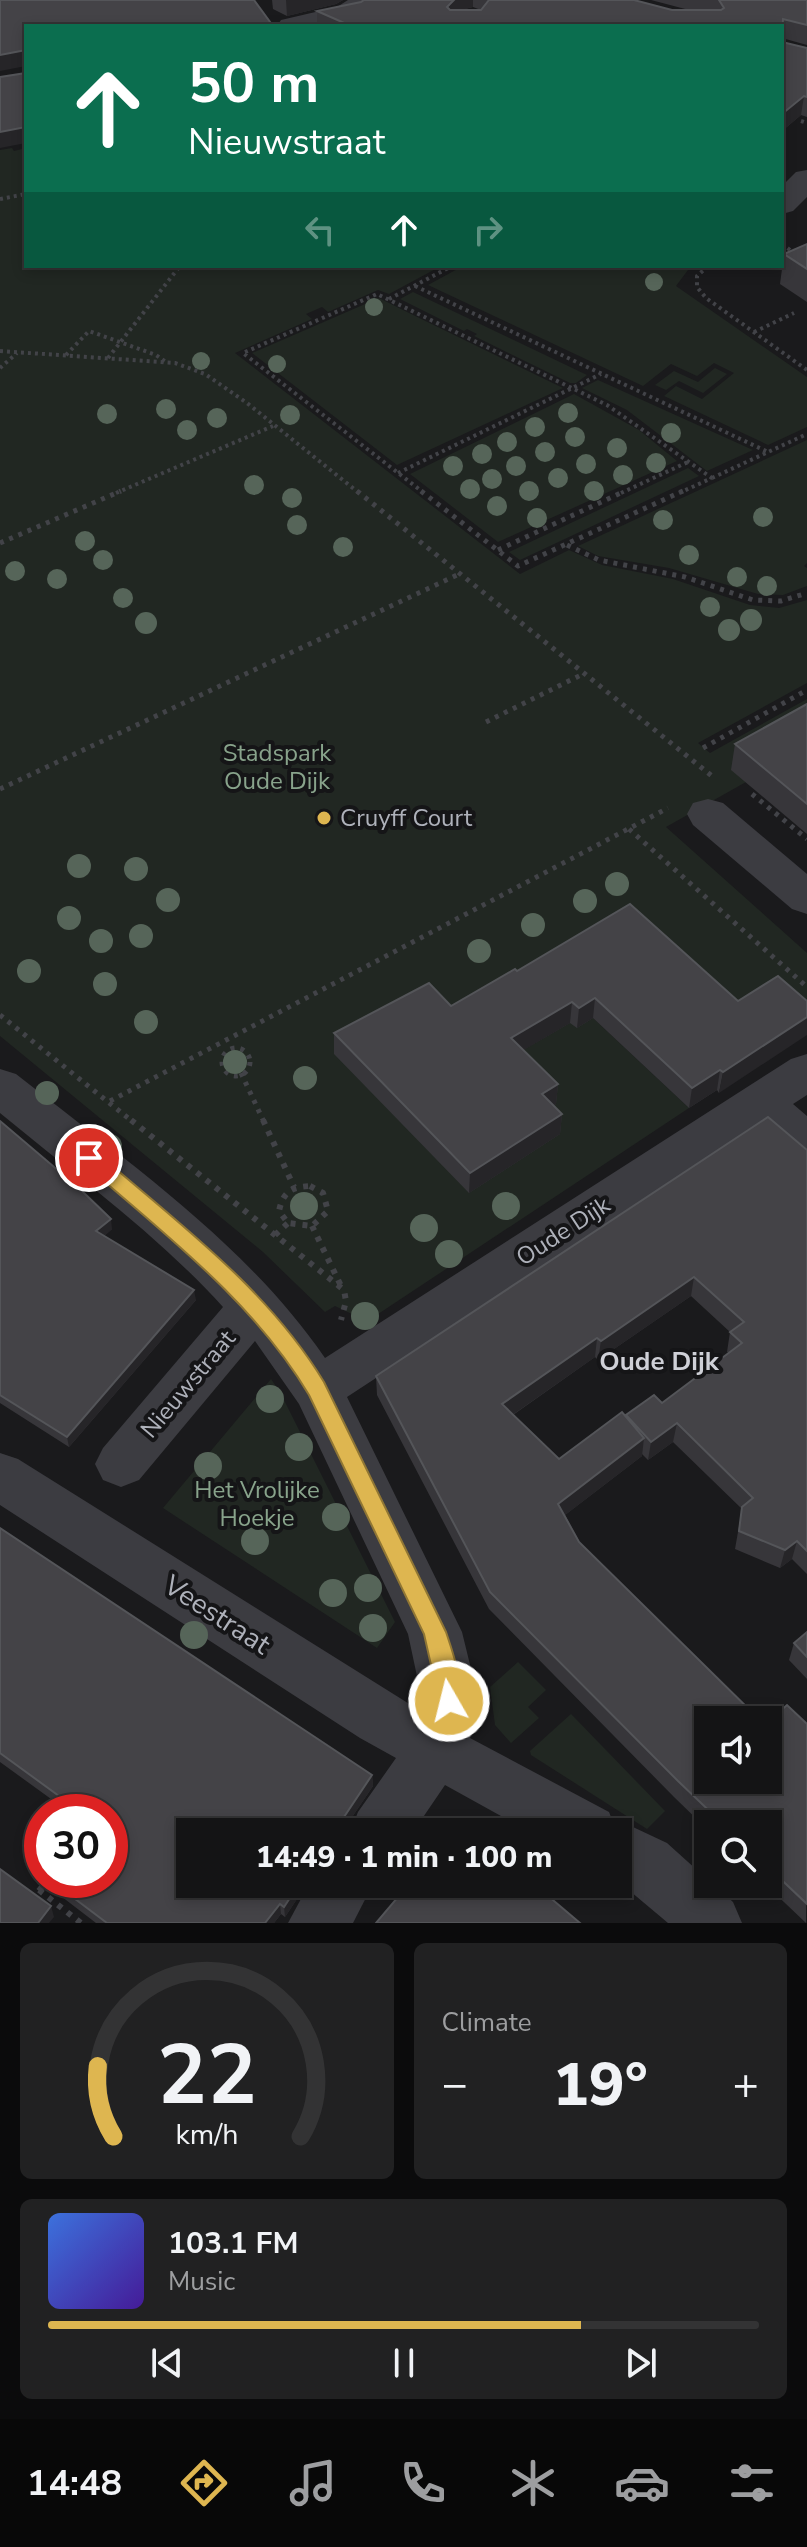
<!DOCTYPE html>
<meta charset="utf-8">
<style>
body{margin:0;font-family:"Nunito Sans",sans-serif;background:#212122;color:#f1f3f6;height:100vh;display:flex;flex-direction:column;font-size:30px;white-space:nowrap}
*{box-sizing:border-box;margin:0}
p{font-size:26px;color:#9d9ea0}
.icon{flex:none;width:44px;height:44px;fill:none;stroke:currentColor;stroke-width:2;stroke-linecap:round;stroke-linejoin:round}
.map{position:relative;height:1923px;overflow:hidden}
.sheet{display:flex;flex-direction:column;gap:20px;padding:20px;background:#0b0b0c;flex:1}
.sheet>*{flex:none}
.banner{position:absolute;left:24px;top:24px;width:760px;height:244px;border-radius:0px;box-shadow:0 4px 12px #0003,0 0 0 2px #333334;background:#0b6e4f;color:#fff;overflow:hidden}
.controls{position:absolute;left:694px;top:1706px;display:grid;gap:16px}
.controls a{display:grid;place-items:center;width:88px;height:88px;border-radius:0px;background:#141415;box-shadow:0 4px 12px #0003,0 0 0 2px #333334;font-size:40px}
.speed{position:absolute;left:24px;top:1794px;display:flex;gap:16px;font-size:40px;font-weight:700;text-align:center}
.speed>*{display:grid;place-content:center;width:104px;height:104px;border-radius:50%;background:#141415;box-shadow:0 4px 12px #0003,0 0 0 2px #333334;line-height:1}
.speed .limit{border:12px solid #d22;background:#fff;color:#111}
.pin{position:absolute;display:grid;place-items:center;width:68px;height:68px;color:#fff;margin:-34px;border:4px solid #fff;border-radius:50%;box-shadow:0 2px 8px #0007}
.me{position:absolute;width:88px;margin:-44px;rotate:352deg;stroke-linejoin:round;filter:drop-shadow(0 0 6px #0008)}
.turn{display:flex;align-items:center;gap:28px;height:168px;padding:0 32px;font-size:36px}
.turn .icon{width:104px;height:104px;stroke-width:2.5}
.turn b{display:block;font-size:56px;line-height:68px}
.lanes{display:flex;align-items:center;height:76px;padding:0 32px;background:#0003;justify-content:center;gap:40px;direction:ltr}
.lanes .off{opacity:.35}
.big{font-size:60px;font-weight:800;line-height:1.1}
.sheet .tile{flex:1;display:flex;flex-direction:column;justify-content:center;gap:12px;min-width:0;padding:0 28px;border-radius:12px;background:#212122}
.sheet .dial{align-items:center;gap:0}
.dial svg{height:208px;overflow:visible;fill:none;stroke:#333334;stroke-width:7;stroke-linecap:round;text-anchor:middle}
.dial text{fill:#f1f3f6;stroke:none}
.song{display:flex;align-items:center;gap:24px}
.cover{width:96px;height:96px;border-radius:12px;background:linear-gradient(135deg,hsl(220 70% 55%),hsl(260 70% 35%))}
.played{height:8px;border-radius:4px;background:linear-gradient(90deg,#deb650 75%,#333334 75%)}
.keys{display:flex;justify-content:space-around;direction:ltr}
.heat{display:flex;justify-content:space-between;align-items:center;font-size:44px;direction:ltr}
.sheet .tiles{flex:1;display:grid;gap:20px;grid-template-columns:1fr 1fr}
.tile:last-child{grid-column:span 2}
.trip{position:absolute;left:176px;top:1818px;width:456px;height:80px;border-radius:0px;background:#141415;box-shadow:0 4px 12px #0003,0 0 0 2px #333334;font-weight:800;line-height:80px;text-align:center}
.tabs{display:flex;height:128px;justify-content:space-around;align-items:center;background:#080808;color:#9d9ea0}
.tabs .icon{width:56px;height:56px}
.tabs .on{color:#deb650}
.tabs b{font-size:36px;color:#f1f3f6}
.map>svg:first-child{display:block}
</style>
<div class="map">
<svg width="807" height="1923" viewBox="0 0 807 1923">
<rect width="100%" height="100%" fill="#1a1a1c"/>
<g fill="#212722">
<path d="M12 148 14 151 26 148V266H441L389 294 378 290 328 312 322 307 306 314 312 319 235 353 520 574 569 550 602 565 673 579 750 605 779 608 807 600V683L698 743 710 753 807 699V727L746 782 666 827 807 953V1014L734 1022 628 925 551 1033 570 1023 593 1018 689 1108 363 1324 356 1316 335 1306 325 1312 263 1252 0 1036V150Z"/>
<path d="M463 266H691L676 286 807 377V427L768 445 664 396 676 386 702 399 734 373 714 363 697 376 671 364 643 386 428 285Z"/>
<path d="M413 292 587 375 576 383H570L474 336 477 334 467 329 464 331 400 299Z"/>
<path d="M379 298 405 311 563 388 397 465 252 353Z"/>
<path d="M715 368 727 374 703 393 679 381 666 390 655 385 674 371 698 382Z"/>
<path d="M598 380 753 450 707 471 627 410 582 388Z"/>
<path d="M574 394 639 430 677 461 498 542 410 474Z"/>
<path d="M807 440V563L804 566 807 568V586L783 595 758 594 669 568 598 556 578 546Z"/>
<path d="M688 468 699 476 520 560 509 552Z"/>
<path d="M271 1379 280 1392 395 1622 377 1648 163 1508Z"/>
<path d="M518 1662 546 1690 528 1707 539 1718 511 1743 495 1725 490 1687Z"/>
<path d="M571 1714 665 1811 647 1829 531 1755 530 1751Z"/>
</g>
<g fill="none" stroke-linecap="round" stroke-linejoin="round">
<g stroke="#424348" stroke-width="4" stroke-dasharray="3 4" stroke-linecap="butt">
<path d="M801 121 807 123"/>
<path d="M0 199 26 194"/>
<path d="M782 244 794 253"/>
<path d="M708 266 697 276V287L706 298 807 370"/>
<path d="M415 286 768 452"/>
<path d="M389 299 452 266"/>
<path d="M754 332 794 313"/>
<path d="M0 351 175 363 205 374 247 403 359 493"/>
<path d="M66 355 89 331 156 355 166 362"/>
<path d="M108 358 180 266"/>
<path d="M0 368 17 353"/>
<path d="M398 473 601 374"/>
<path d="M712 478 807 434"/>
<path d="M116 493 273 426"/>
<path d="M424 493 243 353 377 294 607 405 712 478"/>
<path d="M621 493 688 462"/>
<path d="M679 493 712 478"/>
</g>
<g stroke="#424348" stroke-width="5" stroke-dasharray="4 6" stroke-linecap="butt">
<path d="M357 491 712 776"/>
<path d="M421 491 518 566 683 491"/>
<path d="M0 543 121 491"/>
<path d="M567 545 599 560 685 577 753 600 781 601 807 593"/>
<path d="M498 550 625 491"/>
<path d="M486 722 583 674"/>
<path d="M703 748 807 690"/>
<path d="M0 789 457 575"/>
<path d="M752 794 807 839"/>
<path d="M629 829 807 987"/>
<path d="M0 1015 133 1122"/>
<circle cx="236" cy="1062" r="14"/>
<path d="M241 1073 264 1122"/>
<path d="M110 1101 668 808"/>
</g>
<g stroke="#424348" stroke-width="6" stroke-dasharray="5 7" stroke-linecap="butt">
<path d="M131 1120 344 1290 346 1301 341 1320"/>
<path d="M263 1120 294 1187"/>
<path d="M310 1186 323 1193 328 1211 312 1226 288 1223 279 1211C283 1192 291 1187 310 1186Z"/>
<path d="M312 1226 343 1290"/>
<path d="M275 1235 288 1223"/>
<path d="M39 1890 81 1923"/>
<path d="M31 1900 48 1880"/>
</g>
<g fill="#3c3c41" fill-rule="evenodd">
<path d="M348 0H381C359 33 311 26 277 26L281 20 337 7Z"/>
<path d="M807 170V197L793 211 782 214V186L796 172Z"/>
<path d="M708 799 723 803 807 874V914L792 909 693 825 687 814 693 803Z"/>
<path d="M807 1054V1095L793 1104 807 1116V1162L790 1156 758 1128 347 1397 462 1632 474 1681 476 1724 470 1738 609 1812 613 1822 618 1820 667 1843 708 1880V1884H713L733 1902 742 1923H668L618 1881V1832H530L445 1785 413 1832H350L358 1812 396 1758 360 1738 0 1505V1453L18 1459 419 1710 418 1681 408 1634 299 1404 255 1341 139 1480 121 1487 103 1480 95 1464 103 1448 223 1307C158 1235 75 1175 0 1113V1069L16 1074C125 1160 246 1243 325 1358L791 1059Z"/>
<path d="M309 1884H373L353 1923H288Z"/>
</g>
</g>
<g fill="#566559">
<circle cx="654" cy="282" r="9"/>
<circle cx="374" cy="307" r="9"/>
<circle cx="201" cy="361" r="9"/>
<circle cx="277" cy="364" r="9"/>
<circle cx="166" cy="409" r="10"/>
<circle cx="568" cy="413" r="10"/>
<circle cx="107" cy="414" r="10"/>
<circle cx="290" cy="415" r="10"/>
<circle cx="217" cy="418" r="10"/>
<circle cx="535" cy="427" r="10"/>
<circle cx="187" cy="430" r="10"/>
<circle cx="671" cy="433" r="10"/>
<circle cx="575" cy="437" r="10"/>
<circle cx="507" cy="442" r="10"/>
<circle cx="617" cy="448" r="10"/>
<circle cx="545" cy="452" r="10"/>
<circle cx="482" cy="454" r="10"/>
<circle cx="656" cy="463" r="10"/>
<circle cx="586" cy="464" r="10"/>
<circle cx="453" cy="466" r="10"/>
<circle cx="516" cy="466" r="10"/>
<circle cx="623" cy="475" r="10"/>
<circle cx="558" cy="478" r="10"/>
<circle cx="492" cy="479" r="10"/>
<circle cx="254" cy="485" r="10"/>
<circle cx="470" cy="489" r="10"/>
<circle cx="529" cy="491" r="10"/>
<circle cx="594" cy="491" r="10"/>
<circle cx="292" cy="498" r="10"/>
<circle cx="497" cy="506" r="10"/>
<circle cx="763" cy="517" r="10"/>
<circle cx="537" cy="518" r="10"/>
<circle cx="663" cy="520" r="10"/>
<circle cx="297" cy="525" r="10"/>
<circle cx="85" cy="541" r="10"/>
<circle cx="343" cy="547" r="10"/>
<circle cx="689" cy="555" r="10"/>
<circle cx="103" cy="560" r="10"/>
<circle cx="15" cy="571" r="10"/>
<circle cx="737" cy="577" r="10"/>
<circle cx="57" cy="579" r="10"/>
<circle cx="767" cy="586" r="10"/>
<circle cx="123" cy="598" r="10"/>
<circle cx="710" cy="607" r="10"/>
<circle cx="751" cy="620" r="11"/>
<circle cx="146" cy="623" r="11"/>
<circle cx="729" cy="630" r="11"/>
<circle cx="79" cy="866" r="12"/>
<circle cx="136" cy="869" r="12"/>
<circle cx="617" cy="884" r="12"/>
<circle cx="168" cy="900" r="12"/>
<circle cx="585" cy="901" r="12"/>
<circle cx="69" cy="918" r="12"/>
<circle cx="533" cy="925" r="12"/>
<circle cx="141" cy="936" r="12"/>
<circle cx="101" cy="941" r="12"/>
<circle cx="479" cy="951" r="12"/>
<circle cx="29" cy="971" r="12"/>
<circle cx="105" cy="984" r="12"/>
<circle cx="146" cy="1022" r="12"/>
<circle cx="235" cy="1062" r="12"/>
<circle cx="305" cy="1078" r="12"/>
<circle cx="47" cy="1093" r="12"/>
<circle cx="110" cy="1146" r="12"/>
<circle cx="304" cy="1206" r="14"/>
<circle cx="506" cy="1206" r="14"/>
<circle cx="424" cy="1228" r="14"/>
<circle cx="449" cy="1254" r="14"/>
<circle cx="365" cy="1316" r="14"/>
<circle cx="270" cy="1399" r="14"/>
<circle cx="299" cy="1447" r="14"/>
<circle cx="208" cy="1466" r="14"/>
<circle cx="336" cy="1517" r="14"/>
<circle cx="255" cy="1541" r="14"/>
<circle cx="368" cy="1588" r="14"/>
<circle cx="333" cy="1593" r="14"/>
<circle cx="373" cy="1628" r="14"/>
<circle cx="194" cy="1635" r="14"/>
</g>
<g fill="#37363a" fill-rule="evenodd">
<path d="M272 0H343L336 4 287 16 273 9Z"/>
<path d="M364 0H634L672 10H689L651 0H807V45L782 38V26H317V11L361 2ZM473 7 481 10H461Z"/>
<path d="M782 42 807 48V117L801 115 782 131Z"/>
<path d="M807 244V302L780 284 784 254Z"/>
<path d="M807 704V834L731 770 735 744Z"/>
<path d="M517 971 738 1001 719 1093 717 1090 689 1108 593 1018 577 1028 570 1023 523 1050 558 1084 556 1104 553 1106 562 1114 560 1134 469 1193 334 1054V1033L451 1006Z"/>
<path d="M0 1121 112 1229 104 1236 196 1300 69 1447 0 1403Z"/>
<path d="M807 1150V1574L792 1559 780 1568 735 1549 742 1509 673 1442 648 1460 642 1454V1456L565 1515 708 1780 807 1724 806 1923 765 1884H768V1824H708V1830L674 1797 489 1609 377 1395 376 1376ZM691 1296 730 1332 727 1352 729 1353 662 1403 626 1416 559 1459 513 1415 595 1357 598 1360Z"/>
<path d="M0 1528 372 1775 373 1786 342 1832H190V1884H307L285 1917 281 1914 274 1923H96L53 1890 50 1880 110 1812H69L0 1762Z"/>
<path d="M807 1632V1679L789 1660 794 1643Z"/>
</g>
<g fill="#262528">
<path d="M286 0H343L336 4 287 16Z"/>
<path d="M454 0H473V7L461 10 447 26V7Z"/>
<path d="M26 50V66L0 71V55Z"/>
<path d="M804 96 801 115 782 131V114Z"/>
<path d="M26 127V143L0 148V132Z"/>
<path d="M595 998 593 1018 577 1028 579 1008Z"/>
<path d="M572 1002 570 1023 510 1058 511 1038Z"/>
<path d="M807 1017V1035L719 1093 723 1072Z"/>
<path d="M720 1070 717 1090 689 1108 692 1088Z"/>
<path d="M558 1084 556 1104 540 1114 542 1094Z"/>
<path d="M562 1114 560 1134 469 1193 470 1173Z"/>
<path d="M111 1219 112 1229 98 1242 96 1231Z"/>
<path d="M694 1277 691 1296 598 1360 601 1341Z"/>
<path d="M194 1290 196 1300 69 1447 67 1437Z"/>
<path d="M597 1338 595 1357 501 1423 502 1404Z"/>
<path d="M677 1423 673 1442 648 1460 651 1442Z"/>
<path d="M644 1438 642 1456 556 1522 558 1504Z"/>
<path d="M797 1541 792 1559 780 1568 785 1550Z"/>
<path d="M372 1775 373 1786 342 1832H334Z"/>
<path d="M299 1884H307L285 1917 284 1907Z"/>
<path d="M280 1904 281 1914 274 1923H265Z"/>
<path d="M51 1906 54 1917 49 1923H38Z"/>
</g>
<g fill="#444347" stroke="#545559" stroke-width="2">
<path d="M0 0H254L273 26H26V52V50L0 55Z"/>
<path d="M364 0H454L447 7 450 10H481L489 0H634L672 10H721L724 8 719 0H807V25L783 19 782 42V26H351L317 11 361 2Z"/>
<path d="M782 42 807 48V97L804 96 782 114Z"/>
<path d="M26 73V127L0 132V77Z"/>
<path d="M807 244V269L784 254Z"/>
<path d="M807 704V804L735 744Z"/>
<path d="M630 904 738 1001 778 976 807 1001V1017L723 1072 720 1070 692 1088 595 998 579 1008 572 1002 511 1038 558 1084 542 1094 562 1114 470 1173 334 1033 429 983 451 1006 515 969 517 971Z"/>
<path d="M768 1117 807 1150V1551L797 1541 785 1550 739 1531 742 1507 753 1498 677 1423 651 1442 626 1415 654 1395 662 1403 742 1343 730 1332 744 1322 694 1277 601 1341 597 1338 502 1404 559 1459 622 1412 644 1438 558 1504 579 1542 760 1720H708V1780H768V1722L787 1705 807 1724V1904L768 1867V1824H723L678 1781 490 1592 376 1376Z"/>
<path d="M0 1121 80 1189 111 1219 96 1231 194 1290 67 1437 0 1395Z"/>
<path d="M0 1528 372 1775 334 1832H190V1884H299L284 1907 280 1904 265 1923H107L50 1880H110V1812H81L0 1753Z"/>
<path d="M807 1632V1657L794 1643Z"/>
<path d="M0 1869 51 1906 38 1923H0Z"/>
<path d="M409 1884H534L580 1923H376Z"/>
</g>
<path fill="#deb650" stroke="#907634" stroke-width="2" d="M89 1150 96 1152C178 1223 267 1288 324 1382L446 1632C453 1653 466 1688 457 1709L449 1712 441 1709 424 1634 309 1395C253 1301 164 1234 83 1163L80 1158 83 1152Z"/>
<circle fill="#deb650" stroke="#151517" stroke-width="3" cx="324" cy="818" r="8"/>
<g text-anchor="middle" dominant-baseline="central" stroke-width="8" stroke-linejoin="round" paint-order="stroke">
<g font-size="24" fill="#88a38b" stroke="#151517">
<text x="277" y="753">Stadspark<tspan x="277" dy="28">Oude Dijk</tspan></text>
<text x="257" y="1490">Het Vrolijke<tspan x="257" dy="28">Hoekje</tspan></text>
</g>
<g font-size="24" fill="#aeb1ba" stroke="#151517" text-anchor="start">
<text x="340" y="818">Cruyff Court</text>
</g>
<g font-size="24" fill="#aeb1ba" stroke="#151517">
<text transform="translate(563 1231) rotate(-33)">Oude Dijk</text>
<text transform="translate(188 1384) rotate(-50)">Nieuwstraat</text>
</g>
<g font-size="26" font-weight="bold" fill="#cfd0d7" stroke="#151517">
<text x="659" y="1361">Oude Dijk</text>
</g>
<g font-size="28" fill="#aeb1ba" stroke="#151517">
<text transform="translate(217 1615) rotate(33)">Veestraat</text>
</g>
</g>
</svg>
<div class="controls">
<a><svg class="icon" aria-label="sound" viewBox="0 0 24 24"><path d="M4 9h4l5-4v14l-5-4H4zM17 9q2 3 0 6"/></svg></a>
<a><svg class="icon" aria-label="search" viewBox="0 0 24 24"><circle cx="10" cy="10" r="6"/><path d="M15 15l6 6"/></svg></a>
</div>
<div class="speed"><div class="limit">30</div></div>
<div class="pin" style="left:89px;top:1158px;background:#d93025"><svg class="icon" aria-label="arrive" viewBox="0 0 24 24"><path d="M6 21V4h12l-3 4 3 4H6"/></svg></div>
<svg class="me" style="left:449px;top:1701px" viewBox="-20 -20 40 40"><circle r="17" fill="#deb650" stroke="#fff" stroke-width="3"/><path d="M0-11L8 9 0 5-8 9z" fill="#fff"/></svg>
<div class="trip">14:49 · 1 min · 100 m</div>
<div class="banner">
<div class="turn"><svg class="icon" aria-label="ahead" viewBox="0 0 24 24"><path d="M12 20V5M6 11l6-6 6 6"/></svg><div><b>50 m</b>Nieuwstraat</div></div>
<div class="lanes"><svg class="icon off" aria-label="left" viewBox="0 0 24 24"><path d="M17 20v-9H6M10 6l-5 5 5 5"/></svg><svg class="icon" aria-label="ahead" viewBox="0 0 24 24"><path d="M12 20V5M6 11l6-6 6 6"/></svg><svg class="icon off" aria-label="right" viewBox="0 0 24 24"><path d="M7 20v-9h11M14 6l5 5-5 5"/></svg></div>
</div>
</div>
<section class="sheet">
<div class="tiles">
<div class="tile dial"><svg viewBox="0 0 100 80">
<path d="M14 69A42 42 0 1 1 86 69"/>
<path d="M14 69A42 42 0 0 1 8 42" stroke="#deb650"/>
<text x="50" y="56" font-size="32" font-weight="700">22</text>
<text x="50" y="72" font-size="11">km/h</text>
</svg></div>
<div class="tile"><p>Climate</p>
<div class="heat"><a>−</a><b class="big">19°</b><a>+</a></div>
</div>
<div class="tile">
<div class="song"><i class="cover"></i><div><b>103.1 FM</b><p>Music</p></div></div>
<div class="played"></div>
<div class="keys"><svg class="icon" aria-label="previous" viewBox="0 0 24 24"><path d="M18 5L8 12l10 7zM5 5v14"/></svg><svg class="icon" aria-label="pause" viewBox="0 0 24 24"><path d="M8 5v14M16 5v14"/></svg><svg class="icon" aria-label="next" viewBox="0 0 24 24"><path d="M6 5l10 7-10 7zM19 5v14"/></svg></div>
</div>
</div>
</section>
<nav class="tabs">
<b>14:48</b>
<svg class="icon on" aria-label="directions" viewBox="0 0 24 24"><path d="M12 3l9 9-9 9-9-9zM9 14v-3h6M13 9l2 2-2 2"/></svg>
<svg class="icon" aria-label="music" viewBox="0 0 24 24"><path d="M9 18V5l10-2v13"/><circle cx="6" cy="18" r="3"/><circle cx="16" cy="16" r="3"/></svg>
<svg class="icon" aria-label="phone" viewBox="0 0 24 24"><path d="M5 4h4l2 5-3 2q2 4 5 5l2-3 5 2v4C11 20 4 13 5 4z"/></svg>
<svg class="icon" aria-label="climate" viewBox="0 0 24 24"><path d="M12 3v18M4 7l16 10M4 17L20 7"/></svg>
<svg class="icon" aria-label="car" viewBox="0 0 24 24"><path d="M5 17H2v-5l4-1 3-4h7l3 4 3 1v5h-3M9 17h6M6 11h13"/><circle cx="7" cy="17" r="2"/><circle cx="17" cy="17" r="2"/></svg>
<svg class="icon" aria-label="filters" viewBox="0 0 24 24"><path d="M4 7h16M4 17h16"/><circle cx="9" cy="7" r="2"/><circle cx="15" cy="17" r="2"/></svg>
</nav>
